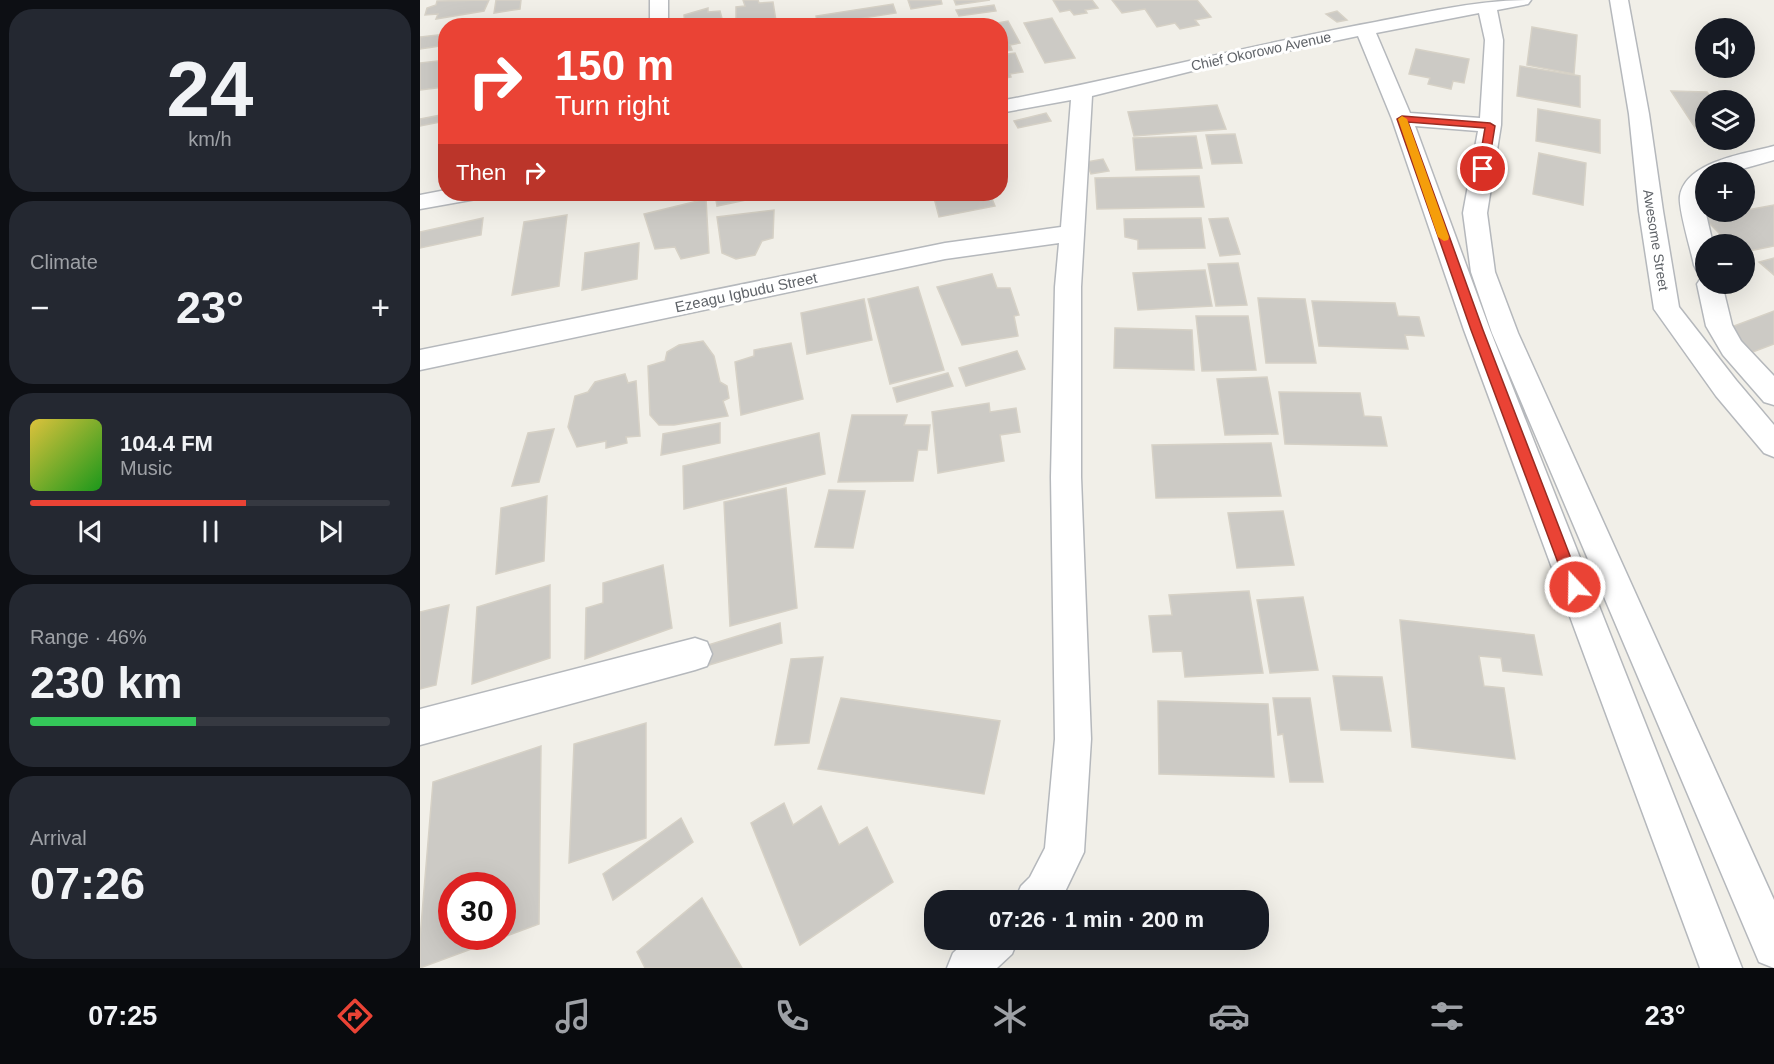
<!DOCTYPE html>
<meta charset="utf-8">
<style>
body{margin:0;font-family:Helvetica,sans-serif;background:#242831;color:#f1f3f6;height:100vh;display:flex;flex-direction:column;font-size:22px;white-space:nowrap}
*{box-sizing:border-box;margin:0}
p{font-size:20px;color:#9ea1a6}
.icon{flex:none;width:33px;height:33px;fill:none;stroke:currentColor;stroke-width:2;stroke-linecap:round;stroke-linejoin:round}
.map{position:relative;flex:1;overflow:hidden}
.sheet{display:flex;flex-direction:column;gap:9px;padding:9px;background:#0d0f14;width:420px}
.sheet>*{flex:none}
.guide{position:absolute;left:18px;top:18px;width:570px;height:183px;border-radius:24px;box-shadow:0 6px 24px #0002;background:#ea4335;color:#fff;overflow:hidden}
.buttons{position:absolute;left:1275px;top:18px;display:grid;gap:12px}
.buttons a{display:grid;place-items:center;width:60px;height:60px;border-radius:50%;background:#171b24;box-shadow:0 6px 24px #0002;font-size:30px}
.speed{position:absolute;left:18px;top:872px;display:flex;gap:12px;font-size:30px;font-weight:700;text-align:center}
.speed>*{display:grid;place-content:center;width:78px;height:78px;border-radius:50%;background:#171b24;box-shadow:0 6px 24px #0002;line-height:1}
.speed .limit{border:9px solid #d22;background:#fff;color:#111}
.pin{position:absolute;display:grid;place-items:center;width:51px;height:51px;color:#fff;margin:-26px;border:3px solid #fff;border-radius:50%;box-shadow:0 2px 6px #0007}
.me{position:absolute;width:66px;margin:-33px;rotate:339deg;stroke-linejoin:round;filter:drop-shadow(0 0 4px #0008)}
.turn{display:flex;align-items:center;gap:21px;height:126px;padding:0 18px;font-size:27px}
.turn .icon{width:78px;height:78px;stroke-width:2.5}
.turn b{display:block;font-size:42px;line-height:51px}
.then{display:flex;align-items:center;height:57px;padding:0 18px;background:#0003;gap:12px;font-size:22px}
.big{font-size:45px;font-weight:800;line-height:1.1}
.sheet .card{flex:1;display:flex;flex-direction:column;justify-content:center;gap:9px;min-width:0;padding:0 21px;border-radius:24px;background:#242831}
.sheet .dial{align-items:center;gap:0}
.dial b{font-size:78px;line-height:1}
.song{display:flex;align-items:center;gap:18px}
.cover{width:72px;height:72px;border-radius:9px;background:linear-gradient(135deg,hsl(50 70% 55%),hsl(120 70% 35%))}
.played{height:6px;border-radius:3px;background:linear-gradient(90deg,#ea4335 60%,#363941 60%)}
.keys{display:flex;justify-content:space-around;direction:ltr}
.heat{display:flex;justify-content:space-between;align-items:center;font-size:33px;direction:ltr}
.charge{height:9px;border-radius:4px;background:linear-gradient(90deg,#34c759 46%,#363941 0)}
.trip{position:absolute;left:504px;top:890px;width:345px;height:60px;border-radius:24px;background:#171b24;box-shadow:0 6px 24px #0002;font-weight:800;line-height:60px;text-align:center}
.tabs{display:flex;height:96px;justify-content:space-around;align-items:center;background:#090b0e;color:#9ea1a6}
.tabs .icon{width:42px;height:42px}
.tabs .on{color:#ea4335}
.tabs b{font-size:27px;color:#f1f3f6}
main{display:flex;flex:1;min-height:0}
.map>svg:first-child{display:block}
</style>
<main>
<section class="sheet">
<div class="card dial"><b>24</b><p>km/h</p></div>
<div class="card"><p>Climate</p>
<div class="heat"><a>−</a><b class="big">23°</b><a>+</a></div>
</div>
<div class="card">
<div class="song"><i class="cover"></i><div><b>104.4 FM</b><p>Music</p></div></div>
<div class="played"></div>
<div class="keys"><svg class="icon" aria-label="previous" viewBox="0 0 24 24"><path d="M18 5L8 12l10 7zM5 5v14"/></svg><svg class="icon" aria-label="pause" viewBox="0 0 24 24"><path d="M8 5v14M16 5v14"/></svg><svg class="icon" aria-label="next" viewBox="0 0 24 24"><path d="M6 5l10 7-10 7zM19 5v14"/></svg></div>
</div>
<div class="card"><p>Range · 46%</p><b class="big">230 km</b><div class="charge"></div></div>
<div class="card"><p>Arrival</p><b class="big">07:26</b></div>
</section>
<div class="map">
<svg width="1354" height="968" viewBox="0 0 1354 968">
<rect width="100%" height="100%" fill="#f1efe8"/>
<g fill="#cccac5" stroke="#d6d1c6" stroke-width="1.5" fill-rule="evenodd">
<path d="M69 0 64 11 16 19 18 14 5 15 7 8 16 5 17 1Z"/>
<path d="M76 0H101L100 9 74 13Z"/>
<path d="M323 0H338L339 3 353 2 356 21 336 25 329 23 316 24V7L325 6Z"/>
<path d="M488 0H521L522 4 491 9Z"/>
<path d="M534 0H570L536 5Z"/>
<path d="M633 0H672L678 8 665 10 667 13 654 15 650 10 640 12Z"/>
<path d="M692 0H777L791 17 775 20 779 25 760 29 755 23 737 27 725 9 702 13Z"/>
<path d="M473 4 476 13 398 25 396 16Z"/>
<path d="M574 5 576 11 539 16 536 10Z"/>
<path d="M288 8V12L300 11 304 26H265L264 15Z"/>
<path d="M917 11 927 20 917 22 906 14Z"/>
<path d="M632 18 655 58 625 63 604 23Z"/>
<path d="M588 21 600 43 590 45 592 50 580 52V26H561Z"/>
<path d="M1112 27 1157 35 1154 74 1107 65Z"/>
<path d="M26 34V45L0 49V37Z"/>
<path d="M996 49 1049 59 1044 83 1033 81 1031 89 1008 84 1010 78 989 74Z"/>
<path d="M595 53 603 72 590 74 591 77 580 79V55Z"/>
<path d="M26 60 24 87 0 90V63Z"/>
<path d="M1100 66 1160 76V107L1097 96Z"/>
<path d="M1251 91 1287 92 1293 100H1286V129H1276Z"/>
<path d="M797 105 806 129 714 136 708 112Z"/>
<path d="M1118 109 1180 120V153L1116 141Z"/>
<path d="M626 113 631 121 598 128 594 121Z"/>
<path d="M26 114V121L0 126V119Z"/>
<path d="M815 134 822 163 792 164 786 135Z"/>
<path d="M776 136 782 168 716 170 713 138Z"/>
<path d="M1119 153 1166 163 1163 205 1113 194Z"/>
<path d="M683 159 689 171 671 174 666 162Z"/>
<path d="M779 176 784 207 677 209 675 178Z"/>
<path d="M295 194H350V195L297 206Z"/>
<path d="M513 194H570L575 206 519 217Z"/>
<path d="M286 199 289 253 261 259 255 247 235 249 224 214Z"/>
<path d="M1354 205V246L1324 252V244H1310L1284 218Z"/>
<path d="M354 210 353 238 342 241 335 255 316 259 302 253 297 217Z"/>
<path d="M147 215 139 286 92 295 104 222Z"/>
<path d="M63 218 61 235 0 248V232Z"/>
<path d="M781 218 785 248 718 249V240L705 237 704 219Z"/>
<path d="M808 218 820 254 800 256 789 219Z"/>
<path d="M219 243 217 279 162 290 165 253Z"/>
<path d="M1354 258V275L1339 262Z"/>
<path d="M818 263 827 305 796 306 788 264Z"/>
<path d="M785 270 792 306 718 310 713 273Z"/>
<path d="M572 274 577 288H590L599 315 594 316 598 336 542 345 517 287Z"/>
<path d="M498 287 524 370 470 384 448 299Z"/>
<path d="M838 298 885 299 896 363H846Z"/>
<path d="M444 299 452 340 387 354 381 313Z"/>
<path d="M892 301 975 303 978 316 999 317 1004 336 985 335 988 349 899 346Z"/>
<path d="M1354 311V344L1333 352 1306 329Z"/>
<path d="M776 316H828L836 370 782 371Z"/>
<path d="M695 328 772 330 774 370 694 368Z"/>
<path d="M283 341 294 356 300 382 307 386 309 398 303 401 308 416 254 425H239L230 415 228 366 245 361 247 352 259 345Z"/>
<path d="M371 343 383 399 321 415 315 362 334 356V350Z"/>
<path d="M597 351 605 369 546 386 539 368Z"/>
<path d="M528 373 533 386 477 402 473 388Z"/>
<path d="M205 374 208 383 216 381 220 436 206 437 207 443 186 448V441L157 447 148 427 155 396 168 392 175 382Z"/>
<path d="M847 377 858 434 805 435 797 379Z"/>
<path d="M859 392 940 393 944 416 961 417 967 446 865 444Z"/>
<path d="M569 403 570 412 596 408 600 432 580 435 584 461 518 473 512 412Z"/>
<path d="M432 415H487L484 425H510L507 450H498L493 481 418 482Z"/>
<path d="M300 423V443L241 455 243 434Z"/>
<path d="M134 429 119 482 92 486 108 433Z"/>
<path d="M399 433 405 474 264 509 263 466Z"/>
<path d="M851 443 861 496 736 498 732 445Z"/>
<path d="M366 488 377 608 310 626 304 502Z"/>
<path d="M409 490 445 491 433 548 395 547Z"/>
<path d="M127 496 124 561 76 574 81 508Z"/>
<path d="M863 511 874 565 817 568 808 513Z"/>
<path d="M243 565 252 628 165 659 166 608 183 603V583Z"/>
<path d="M130 585V658L52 684 57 607Z"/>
<path d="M829 591 843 673 765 677 762 651 733 652 729 616 752 615 749 595Z"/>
<path d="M883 597 898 670 850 673 837 600Z"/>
<path d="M29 605 16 685 0 689V612Z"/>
<path d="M980 620 1114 635 1122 675 1083 671 1081 658 1059 656 1064 686 1084 688 1095 759 992 747Z"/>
<path d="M360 623 362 643 276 669 275 649Z"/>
<path d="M403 657 389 743 355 745 371 659Z"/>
<path d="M913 676 962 677 971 731 921 730Z"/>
<path d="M421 698 580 721 564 794 398 769Z"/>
<path d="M853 698H890L903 782H870L863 734 858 735Z"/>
<path d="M738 701 848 704 854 777 739 774Z"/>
<path d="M226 723V838L149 863 154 744Z"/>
<path d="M121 746 119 924 0 968V938L13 782ZM32 885H82V936H32Z"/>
<path d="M364 803 373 825 401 806 419 845 447 827 473 882 380 945 331 823Z"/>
<path d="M261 818 273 842 193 900 183 874Z"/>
<path d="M282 898 322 968H225L217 952Z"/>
</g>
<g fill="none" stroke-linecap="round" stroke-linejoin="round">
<defs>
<g id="minor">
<rect x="230" y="0" width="18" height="26"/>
<path d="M1111 0 1108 4 1077 10 1083 40 1081 125 1067 213 1075 272 1098 333 1354 900V968L1339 962 1072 333 1051 272 1043 213 1058 131 995 126 1070 330 1322 968H1280L1044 330 972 119 938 36 772 71 672 96 661 287V477L671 739 664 852 641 900H595L601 886 610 877 625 848 635 739 631 477 635 287 639 243 525 259 0 370V350L525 243 641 227 651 100 580 113V101C704 78 826 46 950 23 1003 13 1056 0 1111 0ZM1059 13 1065 40 1060 118 990 113 956 33Z"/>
<path d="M1190 0H1208L1229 114 1243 211 1259 307 1316 380 1354 425V457L1344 453 1296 396 1234 309 1219 211 1209 114Z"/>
<path d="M1354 146V160L1311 172H1286V189L1282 197 1293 244H1286V273L1277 271 1274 265C1271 250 1258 208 1260 196 1266 161 1325 154 1354 146Z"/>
<path d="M26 190V194H59L56 199 0 209V195Z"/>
<path d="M1286 277V284H1302L1312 325 1321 341 1354 376V405L1344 402 1303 355 1286 326 1277 284 1281 278Z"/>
<path d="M275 638 287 642 292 654 287 666 275 670 0 745V709Z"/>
<path d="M548 939H598L592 954 577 968H527L533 953Z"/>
</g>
</defs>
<use href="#minor" stroke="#b5b8bc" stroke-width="3"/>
<use href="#minor" fill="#fff" fill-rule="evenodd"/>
</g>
<path fill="#ea4335" stroke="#982c22" stroke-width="1.5" d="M982 116 1070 123 1075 126 1068 169 1063 172 1058 169 1065 128 988 122 1063 330 1162 587 1160 592 1155 594 1150 592 1147 587 1051 330 977 119Z"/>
<path fill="#f59e0b" d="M982 116 987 119 1029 237 1028 240 1024 241 1018 237 978 119Z"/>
<g text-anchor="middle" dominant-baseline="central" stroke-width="6" stroke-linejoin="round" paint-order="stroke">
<g font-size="14" fill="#5f6368" stroke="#fff">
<text transform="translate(841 51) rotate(-12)">Chief Okorowo Avenue</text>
<text transform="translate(1236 240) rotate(81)">Awesome Street</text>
</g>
<g font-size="15" fill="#5f6368" stroke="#fff">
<text transform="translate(326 292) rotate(-12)">Ezeagu Igbudu Street</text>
</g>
</g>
</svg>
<div class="buttons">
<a><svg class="icon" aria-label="sound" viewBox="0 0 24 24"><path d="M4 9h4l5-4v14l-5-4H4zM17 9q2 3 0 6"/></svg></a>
<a><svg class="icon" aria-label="layers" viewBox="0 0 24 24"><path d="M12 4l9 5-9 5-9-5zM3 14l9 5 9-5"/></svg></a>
<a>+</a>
<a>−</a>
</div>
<div class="speed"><div class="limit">30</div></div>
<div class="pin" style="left:1063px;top:169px;background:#d93025"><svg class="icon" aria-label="arrive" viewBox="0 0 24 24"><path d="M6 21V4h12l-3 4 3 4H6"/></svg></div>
<svg class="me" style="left:1155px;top:587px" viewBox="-20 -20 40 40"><circle r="17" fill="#ea4335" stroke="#fff" stroke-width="3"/><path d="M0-11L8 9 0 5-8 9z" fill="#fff"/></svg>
<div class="trip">07:26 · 1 min · 200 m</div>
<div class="guide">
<div class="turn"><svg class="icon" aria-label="right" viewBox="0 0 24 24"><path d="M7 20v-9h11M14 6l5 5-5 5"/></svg><div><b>150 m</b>Turn right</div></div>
<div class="then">Then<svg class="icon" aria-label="right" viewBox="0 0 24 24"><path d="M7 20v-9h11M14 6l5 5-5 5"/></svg></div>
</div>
</div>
</main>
<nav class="tabs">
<b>07:25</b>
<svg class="icon on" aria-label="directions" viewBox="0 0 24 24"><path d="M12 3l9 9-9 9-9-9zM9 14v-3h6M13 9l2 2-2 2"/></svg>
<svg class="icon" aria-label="music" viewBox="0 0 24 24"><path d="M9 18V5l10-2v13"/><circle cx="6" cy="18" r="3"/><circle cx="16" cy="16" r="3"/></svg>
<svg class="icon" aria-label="phone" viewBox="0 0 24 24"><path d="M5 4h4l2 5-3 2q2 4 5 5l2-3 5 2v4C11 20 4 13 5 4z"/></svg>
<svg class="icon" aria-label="climate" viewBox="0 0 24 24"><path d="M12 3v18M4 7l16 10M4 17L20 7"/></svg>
<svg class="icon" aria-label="car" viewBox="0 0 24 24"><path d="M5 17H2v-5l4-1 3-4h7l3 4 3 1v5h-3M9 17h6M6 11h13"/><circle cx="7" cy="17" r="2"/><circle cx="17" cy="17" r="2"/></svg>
<svg class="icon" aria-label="filters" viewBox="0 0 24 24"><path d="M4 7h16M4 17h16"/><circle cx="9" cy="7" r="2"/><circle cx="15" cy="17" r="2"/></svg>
<b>23°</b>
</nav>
